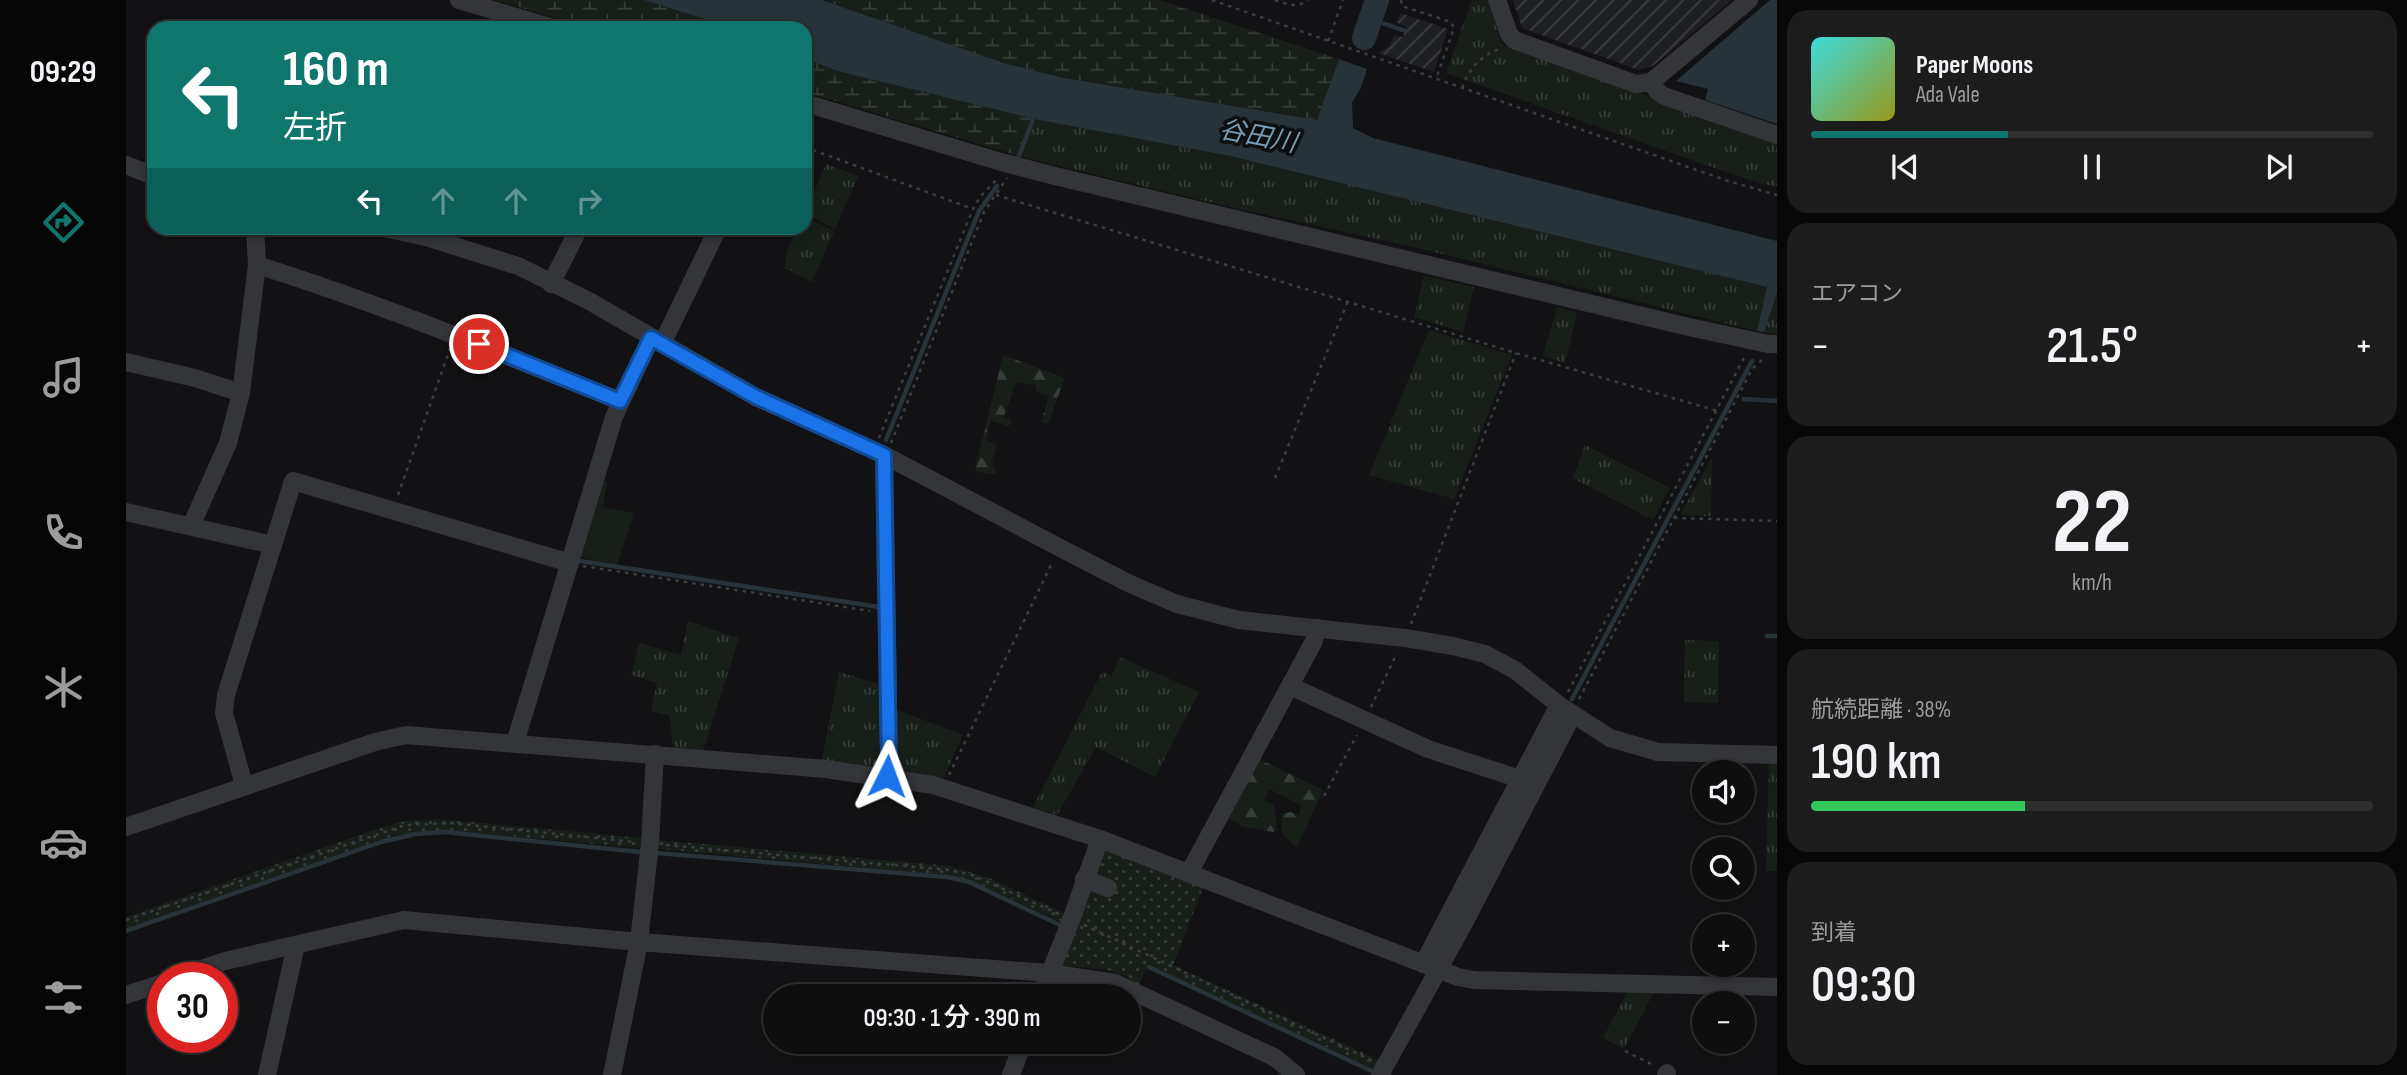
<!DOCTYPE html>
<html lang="ja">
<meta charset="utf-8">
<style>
body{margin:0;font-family:"Sofia Sans Condensed","Noto Sans JP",sans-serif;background:#1c1c1d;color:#f1f3f6;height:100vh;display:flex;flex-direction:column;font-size:26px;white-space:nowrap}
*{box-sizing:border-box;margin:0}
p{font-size:23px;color:#9b9c9e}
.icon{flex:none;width:38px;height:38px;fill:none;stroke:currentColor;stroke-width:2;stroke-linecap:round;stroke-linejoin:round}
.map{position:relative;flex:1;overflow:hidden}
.details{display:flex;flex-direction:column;gap:10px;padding:10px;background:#080808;width:630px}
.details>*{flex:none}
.top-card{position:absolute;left:21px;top:21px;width:665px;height:214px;border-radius:21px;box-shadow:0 4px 10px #0003,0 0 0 2px #2e2e2f;background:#0f766e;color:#fff;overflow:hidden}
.buttons{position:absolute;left:1566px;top:760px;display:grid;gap:14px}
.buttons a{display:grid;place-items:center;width:63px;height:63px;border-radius:50%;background:#0e0e0f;box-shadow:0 4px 10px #0003,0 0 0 2px #2e2e2f;font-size:35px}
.speed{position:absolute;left:21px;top:962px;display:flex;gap:14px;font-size:35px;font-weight:700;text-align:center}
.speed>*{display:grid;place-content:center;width:91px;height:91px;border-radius:50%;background:#0e0e0f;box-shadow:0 4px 10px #0003,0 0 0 2px #2e2e2f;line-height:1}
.speed .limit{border:10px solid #d22;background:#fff;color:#111}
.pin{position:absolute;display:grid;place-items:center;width:60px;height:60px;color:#fff;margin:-30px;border:4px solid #fff;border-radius:50%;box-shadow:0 2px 7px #0007}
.me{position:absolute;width:77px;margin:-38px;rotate:3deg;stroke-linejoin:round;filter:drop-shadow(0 0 5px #0008)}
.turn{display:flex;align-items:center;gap:24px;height:147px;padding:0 21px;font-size:32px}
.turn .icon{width:91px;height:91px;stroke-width:2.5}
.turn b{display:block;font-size:49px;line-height:60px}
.lanes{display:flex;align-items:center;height:66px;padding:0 21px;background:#0003;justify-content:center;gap:35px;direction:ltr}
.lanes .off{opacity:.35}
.big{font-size:52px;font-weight:600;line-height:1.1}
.details .card{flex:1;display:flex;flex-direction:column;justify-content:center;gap:10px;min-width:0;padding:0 24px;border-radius:21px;background:#1c1c1d}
.details .dial{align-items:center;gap:0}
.dial b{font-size:91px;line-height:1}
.song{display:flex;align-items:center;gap:21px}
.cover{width:84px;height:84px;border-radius:10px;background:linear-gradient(135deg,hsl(180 70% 55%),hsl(60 70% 35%))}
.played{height:7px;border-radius:4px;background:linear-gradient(90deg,#0f766e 35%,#2e2e2f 35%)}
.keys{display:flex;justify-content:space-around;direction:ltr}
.heat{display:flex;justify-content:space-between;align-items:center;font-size:38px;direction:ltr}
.charge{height:10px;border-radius:5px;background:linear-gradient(90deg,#34c759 38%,#2e2e2f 0)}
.trip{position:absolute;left:637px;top:984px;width:378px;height:70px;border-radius:35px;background:#0e0e0f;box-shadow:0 4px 10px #0003,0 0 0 2px #2e2e2f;font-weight:600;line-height:70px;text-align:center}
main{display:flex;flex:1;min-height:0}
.tabs{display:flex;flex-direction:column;width:126px;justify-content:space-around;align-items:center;background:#060606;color:#9b9c9e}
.tabs .icon{width:49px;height:49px}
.tabs .selected{color:#0f766e}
.tabs b{font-size:32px;color:#f1f3f6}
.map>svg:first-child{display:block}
</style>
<main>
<nav class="tabs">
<b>09:29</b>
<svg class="icon selected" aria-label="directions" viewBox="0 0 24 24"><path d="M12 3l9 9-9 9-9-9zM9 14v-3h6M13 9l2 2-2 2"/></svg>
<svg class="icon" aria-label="music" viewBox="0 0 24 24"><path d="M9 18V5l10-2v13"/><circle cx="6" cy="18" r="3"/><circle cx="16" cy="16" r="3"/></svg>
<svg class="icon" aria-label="phone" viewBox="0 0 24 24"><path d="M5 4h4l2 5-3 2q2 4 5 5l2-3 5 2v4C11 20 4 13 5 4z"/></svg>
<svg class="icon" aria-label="climate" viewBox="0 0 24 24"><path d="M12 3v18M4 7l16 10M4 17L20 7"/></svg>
<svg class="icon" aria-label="car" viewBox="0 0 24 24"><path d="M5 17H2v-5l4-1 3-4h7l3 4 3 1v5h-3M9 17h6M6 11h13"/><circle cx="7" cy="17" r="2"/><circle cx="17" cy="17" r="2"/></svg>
<svg class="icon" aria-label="filters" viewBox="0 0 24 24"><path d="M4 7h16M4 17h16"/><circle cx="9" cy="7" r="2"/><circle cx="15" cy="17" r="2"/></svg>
</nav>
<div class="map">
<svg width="1651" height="1075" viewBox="0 0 1651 1075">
<defs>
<pattern id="industrial-furrows" width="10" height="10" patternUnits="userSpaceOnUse" patternTransform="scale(1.75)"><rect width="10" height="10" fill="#1e1f21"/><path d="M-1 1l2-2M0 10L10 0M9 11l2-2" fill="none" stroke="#3c3d3f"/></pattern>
<pattern id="grass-tufts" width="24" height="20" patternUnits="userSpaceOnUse" patternTransform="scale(1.75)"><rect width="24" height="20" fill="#181f19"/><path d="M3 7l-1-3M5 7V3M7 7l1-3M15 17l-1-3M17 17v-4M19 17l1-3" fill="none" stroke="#363d38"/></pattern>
<pattern id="forest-firs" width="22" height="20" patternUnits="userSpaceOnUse" patternTransform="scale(1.75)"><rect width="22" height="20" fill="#181f19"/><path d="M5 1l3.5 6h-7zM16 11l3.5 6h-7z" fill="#363d38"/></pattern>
<pattern id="wetland-marsh" width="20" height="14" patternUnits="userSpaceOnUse" patternTransform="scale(1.75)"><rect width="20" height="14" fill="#181f19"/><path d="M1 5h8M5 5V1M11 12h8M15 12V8" fill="none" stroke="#363d38"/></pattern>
<pattern id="park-dots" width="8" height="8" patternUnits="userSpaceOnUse" patternTransform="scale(1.75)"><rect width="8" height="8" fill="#181f19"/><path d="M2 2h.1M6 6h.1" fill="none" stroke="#363d38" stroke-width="1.8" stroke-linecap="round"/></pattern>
</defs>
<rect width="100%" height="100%" fill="#121214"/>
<g fill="url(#industrial-furrows)">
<path d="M1387 0H1606L1527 66 1513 70 1396 28Z"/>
<path d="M1274 13 1322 29 1308 72 1252 53 1264 46 1268 35 1277 37 1280 26 1271 23Z"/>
</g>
<g fill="url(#grass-tufts)">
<path d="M1346 0H1361L1375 42 1380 46 1651 142V186L1636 184 1574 163 1320 73Z"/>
<path d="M908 119 1104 156 1641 287 1631 331 1292 248 1078 201 893 156Z"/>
<path d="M700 164 732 176 709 229 679 213Z"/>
<path d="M679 217 708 231 686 282 659 268 660 252 672 228H679Z"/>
<path d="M1298 276 1348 287 1337 332 1288 317Z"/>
<path d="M1651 293V335L1638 332Z"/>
<path d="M1431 307 1451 313 1439 363 1417 356Z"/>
<path d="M1303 330 1386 355 1328 499 1243 475Z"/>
<path d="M1459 445 1544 488 1527 520 1447 478Z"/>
<path d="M1586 458 1585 516 1554 515Z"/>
<path d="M562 621 613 638 577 751 547 749 544 716 525 711 531 683 505 675 513 643 555 655Z"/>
<path d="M1559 640 1593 641 1592 703 1558 702Z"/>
<path d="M994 657 1073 692 1029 777 970 747 931 815 907 807 976 672 986 675Z"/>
<path d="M713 672 753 684V768L696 760Z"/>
<path d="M771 710 837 735 817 780 777 772 771 767Z"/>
<path d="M1643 764H1651V871H1640Z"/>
<path d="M1502 991 1528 992 1498 1049 1477 1038Z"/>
</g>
<g fill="url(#forest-firs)">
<path d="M877 355 939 378 922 424 915 422 923 396 911 392 909 385 890 383 878 416 886 421 883 426 865 421 860 439 870 445 866 462 871 475 857 473 849 470Z"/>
<path d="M1133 759 1197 790 1171 847C1156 835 1154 833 1156 814L1164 812 1173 815 1175 805 1143 789 1138 800 1148 805 1151 830 1147 832 1117 827 1100 816Z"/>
</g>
<g fill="url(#wetland-marsh)">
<path d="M369 0H518L607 28H463Z"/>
<path d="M697 0H1033L1213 59 1192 120 938 78 878 63Z"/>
<path d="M679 58 711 71 908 119 893 156 679 92Z"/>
</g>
<g fill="url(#park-dots)">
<path d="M311 819 515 838 514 848 320 830 270 835 0 928V917L256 827 279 821Z"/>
<path d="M533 840 825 866 863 878 940 914 936 922 855 885 822 875 533 849Z"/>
<path d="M980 850 1077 888 1047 965 1255 1061 1248 1069 1022 964 1012 987C998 966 960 968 936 966L977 851Z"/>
</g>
<path fill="#181f19" d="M476 481 481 482 477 507 508 513 491 565 453 557Z"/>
<g fill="#283239">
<path d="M518 0H696L878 63 938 78 1191 120 1213 59 1241 69 1235 88 1226 102 1227 128 1247 138 1651 241V293L1638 332 1631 331 1641 287 1104 156 908 119 711 71 679 58V28H607Z"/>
<path d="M1644 0H1651V124L1579 100 1582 89 1550 81Z"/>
</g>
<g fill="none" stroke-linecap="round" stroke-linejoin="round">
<g stroke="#283239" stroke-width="4.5">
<path d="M1245 19 1279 31"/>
<path d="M893 156 909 114"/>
<path d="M1618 399 1651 401"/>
<path d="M760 440 853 211 871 186"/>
<path d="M454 561 753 607V605"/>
<path d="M1641 636H1651"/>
<path d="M1446 699 1626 361"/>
<path d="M531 853 821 877 843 882 934 925"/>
<path d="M0 931 255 842 289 834 319 832 514 852"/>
<path d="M1023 967 1250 1073"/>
</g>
<path stroke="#283239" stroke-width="24" d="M1238 38 1251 0"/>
<g stroke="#393c40" stroke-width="2.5" stroke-dasharray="3.5 5" stroke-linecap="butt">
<path d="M1086 0 1602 181 1651 195"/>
<path d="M1149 0C1161 4 1171 9 1182 0"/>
<path d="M1275 0 1276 6 1325 22 1328 28 1310 79"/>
<path d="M346 19 348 24 346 28"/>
<path d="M350 24 360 28"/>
<path d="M1202 41 1217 0"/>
<path d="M1336 88C1344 66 1356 55 1376 48"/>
<path d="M679 147 847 209"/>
<path d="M870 195 1390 353 1592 411"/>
<path d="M753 438 847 209 854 197 872 178"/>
<path d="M765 443 858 212 881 178"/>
<path d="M1149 478 1222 301"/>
<path d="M272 495 324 349"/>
<path d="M1548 518 1651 521"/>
<path d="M457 566 744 611"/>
<path d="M1285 624 1390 353"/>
<path d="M1442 692 1620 354"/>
<path d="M1453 699 1620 381 1626 369 1638 358"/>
<path d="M1245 707 1271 653"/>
<path d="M823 775 927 561"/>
<path d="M1198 796 1231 735"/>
<path d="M540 845 824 870 846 875 933 914"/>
<path d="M0 920 279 825 325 823 508 842"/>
<path d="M958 925 1247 1061"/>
<path d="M1499 1051 1527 1065"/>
</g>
<g stroke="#333539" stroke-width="18">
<path d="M333 0 427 28"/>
<path d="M1371 0 1383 34 1388 40 1510 84 1525 82 1623 0"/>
<path d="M1525 82 1531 91 1538 96 1651 135"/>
<path d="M679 103 875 162 929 176 1563 327 1642 344H1651"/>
<path d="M0 165 28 176"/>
<path d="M258 228 300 237 392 266 463 301 630 397 758 455 942 552 1002 583 1051 604 1113 620 1279 638 1327 646 1359 654 1389 670 1433 705 1484 738 1532 752 1651 755"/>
<path d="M131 265C255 304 374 353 494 401"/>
<path d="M425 284 453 228"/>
<path d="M536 344 592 228"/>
<path d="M0 362 69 378 115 393"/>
<path d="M758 455 763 764 761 776"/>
<path d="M0 512 147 545"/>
<path d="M65 526 102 443 115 393 131 265 129 228"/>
<path d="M1164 686 1302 749 1394 779"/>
<path d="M389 743 488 417 525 338"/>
<path d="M118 785 98 713 100 695 167 481 444 563"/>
<path d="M0 827 249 742 280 735 700 769 807 785 974 839 1332 977 1348 980 1651 987"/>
<path d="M1063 873 1188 641 1191 628"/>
<path d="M958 879 982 888"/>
<path d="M1297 964 1433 705"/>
<path d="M49 978 99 961 278 920 513 942 923 973 989 983 1148 1057 1170 1075"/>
<path d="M0 995 37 983"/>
<path d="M915 996 945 920 974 839"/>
<path d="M141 1075 170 945"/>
<path d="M486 1075 513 942 524 843 529 754"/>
<path d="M885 1075 898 1041"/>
<path d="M1254 1075 1337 925 1447 714"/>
<path d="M1540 1075 1541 1073"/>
</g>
</g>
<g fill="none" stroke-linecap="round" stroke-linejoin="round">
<defs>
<path id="route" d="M353 344 494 401 525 338 630 397 758 455 763 764 761 776"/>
</defs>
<use href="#route" stroke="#114b97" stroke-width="18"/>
<use href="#route" stroke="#1a73e8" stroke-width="12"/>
</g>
<g text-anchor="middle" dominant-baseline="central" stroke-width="7" stroke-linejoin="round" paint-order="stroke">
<g font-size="26" font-style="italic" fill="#779cb3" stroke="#0d0e0f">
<text transform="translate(1132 137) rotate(11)">谷田川</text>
</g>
</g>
</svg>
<div class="buttons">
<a><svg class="icon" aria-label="sound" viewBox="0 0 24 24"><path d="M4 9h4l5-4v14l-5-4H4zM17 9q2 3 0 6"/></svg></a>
<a><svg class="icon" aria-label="search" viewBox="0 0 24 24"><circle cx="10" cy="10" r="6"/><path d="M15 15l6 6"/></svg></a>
<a>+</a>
<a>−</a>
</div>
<div class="speed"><div class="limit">30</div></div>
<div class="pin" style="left:353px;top:344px;background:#d93025"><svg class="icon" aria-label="arrive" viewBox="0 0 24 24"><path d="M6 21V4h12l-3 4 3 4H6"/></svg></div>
<svg class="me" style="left:761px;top:776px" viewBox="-20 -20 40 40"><path d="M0-17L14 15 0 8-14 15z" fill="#1a73e8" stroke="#fff" stroke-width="4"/></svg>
<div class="trip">09:30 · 1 分 · 390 m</div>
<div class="top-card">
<div class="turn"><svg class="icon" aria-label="left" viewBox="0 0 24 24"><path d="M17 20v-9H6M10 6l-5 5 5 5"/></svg><div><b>160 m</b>左折</div></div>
<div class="lanes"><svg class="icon" aria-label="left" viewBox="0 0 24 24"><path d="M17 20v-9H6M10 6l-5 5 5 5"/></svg><svg class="icon off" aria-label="ahead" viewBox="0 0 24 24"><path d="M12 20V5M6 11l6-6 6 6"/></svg><svg class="icon off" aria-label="ahead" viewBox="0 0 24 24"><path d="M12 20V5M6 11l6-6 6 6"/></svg><svg class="icon off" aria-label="right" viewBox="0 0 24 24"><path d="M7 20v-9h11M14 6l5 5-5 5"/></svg></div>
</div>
</div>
<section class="details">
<div class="card">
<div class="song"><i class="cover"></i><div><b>Paper Moons</b><p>Ada Vale</p></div></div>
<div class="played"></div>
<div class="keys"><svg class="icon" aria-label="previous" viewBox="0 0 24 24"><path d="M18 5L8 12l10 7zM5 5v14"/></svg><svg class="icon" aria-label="pause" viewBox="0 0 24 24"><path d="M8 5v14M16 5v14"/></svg><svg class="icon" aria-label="next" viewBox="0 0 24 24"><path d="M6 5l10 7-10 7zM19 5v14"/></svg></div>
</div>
<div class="card"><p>エアコン</p>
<div class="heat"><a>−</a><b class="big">21.5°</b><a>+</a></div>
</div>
<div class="card dial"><b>22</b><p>km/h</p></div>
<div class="card"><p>航続距離 · 38%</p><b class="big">190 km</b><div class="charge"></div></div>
<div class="card"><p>到着</p><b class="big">09:30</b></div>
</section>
</main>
